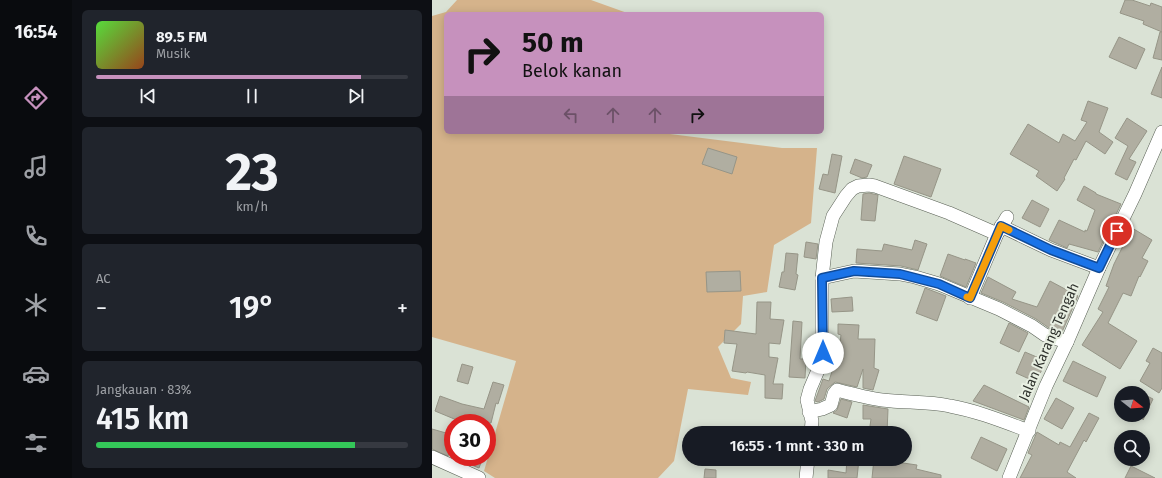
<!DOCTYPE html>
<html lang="id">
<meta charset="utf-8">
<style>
body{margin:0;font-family:"Fira Sans",sans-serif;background:#20242c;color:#f1f3f6;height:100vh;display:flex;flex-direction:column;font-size:15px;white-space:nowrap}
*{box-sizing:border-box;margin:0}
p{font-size:13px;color:#9ea1a6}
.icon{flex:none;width:22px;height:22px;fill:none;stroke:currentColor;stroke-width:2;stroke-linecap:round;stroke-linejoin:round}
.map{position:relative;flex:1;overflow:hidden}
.drawer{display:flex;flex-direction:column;gap:10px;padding:10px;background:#0d0f14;width:360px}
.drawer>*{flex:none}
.banner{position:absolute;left:12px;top:12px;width:380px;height:122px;border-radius:6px;box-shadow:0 2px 10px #0003;background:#c691bd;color:#111;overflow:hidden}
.needle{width:26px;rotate:107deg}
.tools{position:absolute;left:682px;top:386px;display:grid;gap:8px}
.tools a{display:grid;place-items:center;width:36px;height:36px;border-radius:50%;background:#171b24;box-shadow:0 2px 10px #0003;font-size:20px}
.speed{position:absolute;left:12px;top:414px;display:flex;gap:8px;font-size:20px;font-weight:700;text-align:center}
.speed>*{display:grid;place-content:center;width:52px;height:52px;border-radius:50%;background:#171b24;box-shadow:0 2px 10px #0003;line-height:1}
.speed .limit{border:6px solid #d22;background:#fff;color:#111}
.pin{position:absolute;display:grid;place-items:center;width:34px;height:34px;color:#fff;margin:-17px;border:2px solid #fff;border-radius:50%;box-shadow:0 1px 4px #0007}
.me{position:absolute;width:44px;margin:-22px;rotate:0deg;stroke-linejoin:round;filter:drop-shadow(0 0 3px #0008)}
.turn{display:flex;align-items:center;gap:14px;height:84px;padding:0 12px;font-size:18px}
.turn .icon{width:52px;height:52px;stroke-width:2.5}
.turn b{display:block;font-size:28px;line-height:34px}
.lanes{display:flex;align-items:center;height:38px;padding:0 12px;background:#0003;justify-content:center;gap:20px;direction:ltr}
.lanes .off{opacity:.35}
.big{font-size:30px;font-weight:600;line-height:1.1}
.drawer .tile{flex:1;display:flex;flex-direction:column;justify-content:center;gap:6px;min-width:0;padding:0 14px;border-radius:6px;background:#20242c}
.drawer .dial{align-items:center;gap:0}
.dial b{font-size:52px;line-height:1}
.song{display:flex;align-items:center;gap:12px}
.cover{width:48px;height:48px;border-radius:6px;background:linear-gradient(135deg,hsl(110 70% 55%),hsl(20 70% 35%))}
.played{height:4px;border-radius:2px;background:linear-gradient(90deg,#c691bd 85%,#363941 85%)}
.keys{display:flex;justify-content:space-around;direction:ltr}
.heat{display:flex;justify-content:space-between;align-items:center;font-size:22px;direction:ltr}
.charge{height:6px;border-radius:3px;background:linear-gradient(90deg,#34c759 83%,#363941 0)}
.trip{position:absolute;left:250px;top:426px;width:230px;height:40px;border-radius:20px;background:#171b24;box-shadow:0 2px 10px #0003;font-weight:600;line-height:40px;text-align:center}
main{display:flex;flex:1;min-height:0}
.tabs{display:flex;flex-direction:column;width:72px;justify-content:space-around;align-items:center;background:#090b0e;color:#9ea1a6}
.tabs .icon{width:28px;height:28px}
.tabs .current{color:#c691bd}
.tabs b{font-size:18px;color:#f1f3f6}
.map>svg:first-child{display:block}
</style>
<main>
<nav class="tabs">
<b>16:54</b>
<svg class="icon current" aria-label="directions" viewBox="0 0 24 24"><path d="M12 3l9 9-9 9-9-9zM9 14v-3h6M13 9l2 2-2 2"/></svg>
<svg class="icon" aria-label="music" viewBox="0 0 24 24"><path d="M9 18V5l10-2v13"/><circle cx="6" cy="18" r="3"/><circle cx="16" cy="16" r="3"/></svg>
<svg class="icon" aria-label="phone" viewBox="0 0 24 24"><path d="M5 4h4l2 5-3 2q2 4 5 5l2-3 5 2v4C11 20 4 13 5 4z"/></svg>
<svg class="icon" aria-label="climate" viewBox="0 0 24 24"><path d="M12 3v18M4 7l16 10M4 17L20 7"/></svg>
<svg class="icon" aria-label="car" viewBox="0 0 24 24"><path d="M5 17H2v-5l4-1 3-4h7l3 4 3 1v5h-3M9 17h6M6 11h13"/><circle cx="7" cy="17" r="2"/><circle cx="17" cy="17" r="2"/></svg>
<svg class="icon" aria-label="filters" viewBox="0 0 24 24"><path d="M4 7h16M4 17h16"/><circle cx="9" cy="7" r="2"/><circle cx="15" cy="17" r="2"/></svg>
</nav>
<section class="drawer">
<div class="tile">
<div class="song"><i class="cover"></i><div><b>89.5 FM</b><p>Musik</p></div></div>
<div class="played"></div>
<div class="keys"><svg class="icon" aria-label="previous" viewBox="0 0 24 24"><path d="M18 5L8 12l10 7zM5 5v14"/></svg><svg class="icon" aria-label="pause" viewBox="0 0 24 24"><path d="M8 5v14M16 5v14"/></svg><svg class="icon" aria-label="next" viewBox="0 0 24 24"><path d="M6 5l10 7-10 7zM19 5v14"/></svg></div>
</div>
<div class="tile dial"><b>23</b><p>km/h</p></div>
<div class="tile"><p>AC</p>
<div class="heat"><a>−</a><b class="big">19°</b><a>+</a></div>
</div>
<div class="tile"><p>Jangkauan · 83%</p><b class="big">415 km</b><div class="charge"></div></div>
</section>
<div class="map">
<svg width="730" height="478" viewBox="0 0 730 478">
<rect width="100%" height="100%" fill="#dae2d5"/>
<path fill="#d5b38b" d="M25 0H159L198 14H14V132H238V134L350 148H385L379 223 342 245 335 292 311 296 309 324 286 347 299 378 319 382 316 395 256 389 242 461 226 478H63L52 471 84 361 0 337V16L14 12Z"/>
<g fill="#b0aea1" stroke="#969587">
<path d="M693 0H700L718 6 719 3 730 7V32L711 24 712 21 688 13Z"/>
<path d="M728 32H730V60L721 58Z"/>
<path d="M687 37 713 49 704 69 677 57Z"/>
<path d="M730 67V98L719 94Z"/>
<path d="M656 101 676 108 667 132 681 142 673 154 654 141 644 160 642 159 632 178 633 179 625 191 604 176 607 171 578 154 596 124 627 143 631 134 643 141 655 122 649 120Z"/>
<path d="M695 118 715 131 697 159 704 162 695 180 683 174 696 146 683 138Z"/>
<path d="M276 148 305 157 300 174 270 164Z"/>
<path d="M400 154 410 156 403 193 387 189 391 174 396 175Z"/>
<path d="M472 156 509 169 499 197 462 184Z"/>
<path d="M423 159 440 165 435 177 430 178 418 173Z"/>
<path d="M652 186 664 193V194L689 204 666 252 637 244 635 248 617 240 627 220 653 232V230L655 231 663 210 645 200Z"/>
<path d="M437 193 446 195 443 221 429 220 431 194Z"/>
<path d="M600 200 617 209 608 227 590 218Z"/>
<path d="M700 228 720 240 710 258 716 261 708 277 707 276 699 296 691 293 676 323 705 341 688 369 650 345 671 312 666 309 677 287 674 286 682 264Z"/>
<path d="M483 240 495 244 486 270 469 266 424 263 425 249 450 251 452 244 480 250Z"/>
<path d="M374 242 386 244 384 259 372 257Z"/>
<path d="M354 253 366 254 364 274 366 275 363 290 347 287 350 272H352Z"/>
<path d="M516 254 533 260V259L544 263 534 287 508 276Z"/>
<path d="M308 271 309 291 275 292 274 272Z"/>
<path d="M556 277 584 292 580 299 605 307 618 281 646 296 630 332 617 328 604 319 571 302 549 293Z"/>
<path d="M493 288 514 296 505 321 484 313Z"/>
<path d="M420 297 421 311 400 312 399 299Z"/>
<path d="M325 302H339L338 319 352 320 348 344 337 343V357L346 358 341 384H351L350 399 333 398V375L315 372 314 373 300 371 305 344 292 343 293 330 324 334Z"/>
<path d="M361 321 370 322 368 359H374L373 378 357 377Z"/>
<path d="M577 323 596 333 587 352 568 343Z"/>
<path d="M406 324 427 325 426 339H443L442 368 447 370 441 390 431 388V369L425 387 403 382 395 389 392 399 386 402 383 401 391 379 397 381 402 365 405 366 409 335 406 334Z"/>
<path d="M721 348 730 353V388L727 393 708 381 718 363 714 361Z"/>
<path d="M593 352 614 361 604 382 584 373Z"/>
<path d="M641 361 674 377 665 397 631 381Z"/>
<path d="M30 364 41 367 36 384 25 381Z"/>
<path d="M61 382 72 385 66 404 64 403 59 423H32L3 411 8 396 30 404 52 409Z"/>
<path d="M552 385 597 407 592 420 541 401Z"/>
<path d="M711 394 721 399 711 420Z"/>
<path d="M624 398 642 408 630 429 612 419Z"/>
<path d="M409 399 420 402 415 418 401 413 405 410Z"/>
<path d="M431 405 456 409 455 433H437L439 419H431Z"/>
<path d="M657 413 667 418 654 442 652 440 635 472 644 478H588L600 455 596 453 605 432 627 445 628 442 638 447Z"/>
<path d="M0 429 21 435V440L16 456 0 449Z"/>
<path d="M549 437 575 449 565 471 539 458Z"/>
<path d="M20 457H51L47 468Z"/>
<path d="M415 459H427L425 478H396V470L414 473Z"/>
<path d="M442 459H464V462L485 465 484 469 509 475V478H440Z"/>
<path d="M699 466 723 478H693Z"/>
<path d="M273 469 284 470V478H272Z"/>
</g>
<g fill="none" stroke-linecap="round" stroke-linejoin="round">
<defs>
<g id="minor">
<path d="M569 226 619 250 667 268"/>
<path d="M390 278 422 271 468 274 483 277 507 284 567 309 600 326 613 335 635 342"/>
<path d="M538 298 565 234 575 217"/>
<path d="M377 412 390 409 399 405 402 394 405 390C420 394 435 398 450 400 473 403 495 401 518 406 545 411 570 421 597 431"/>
<path d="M379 433 380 421 375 400 378 389 390 361V278L394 242 401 216 414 196 420 189 426 186 437 185 443 186 517 213 565 234"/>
<path d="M0 457 47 478"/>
<path d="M374 478 376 459"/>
<path d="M577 478 614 386 635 342 667 268 703 194 730 132"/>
</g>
</defs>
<use href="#minor" stroke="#596055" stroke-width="14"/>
<use href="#minor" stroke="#fff" stroke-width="13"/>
</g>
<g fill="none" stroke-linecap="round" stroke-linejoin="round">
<defs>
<path id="route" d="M391 353 390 278 422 271 468 274 507 284 538 298 569 226 619 250 667 268 685 231"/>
</defs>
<use href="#route" stroke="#114b97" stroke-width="10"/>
<use href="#route" stroke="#1a73e8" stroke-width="7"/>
<path stroke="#f59e0b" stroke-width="7" d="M535 297 538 298 569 226 577 230"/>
</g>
<g text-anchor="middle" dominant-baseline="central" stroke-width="4" stroke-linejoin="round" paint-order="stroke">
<g font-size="14" fill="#2f322d" stroke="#e8efe2">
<text transform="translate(617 342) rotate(-66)">Jalan Karang Tengah</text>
</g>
</g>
</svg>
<div class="tools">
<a><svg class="needle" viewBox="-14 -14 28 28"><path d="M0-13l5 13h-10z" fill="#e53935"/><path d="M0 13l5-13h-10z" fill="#9ea1a6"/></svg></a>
<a><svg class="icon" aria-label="search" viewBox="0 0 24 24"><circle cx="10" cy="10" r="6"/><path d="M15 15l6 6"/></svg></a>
</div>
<div class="speed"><div class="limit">30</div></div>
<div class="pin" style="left:685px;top:231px;background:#d93025"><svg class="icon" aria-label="arrive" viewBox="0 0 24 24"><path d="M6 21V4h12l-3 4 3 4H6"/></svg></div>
<svg class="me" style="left:391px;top:353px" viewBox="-20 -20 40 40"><circle r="19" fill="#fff"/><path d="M0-13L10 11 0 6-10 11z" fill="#1a73e8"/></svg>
<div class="trip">16:55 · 1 mnt · 330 m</div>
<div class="banner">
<div class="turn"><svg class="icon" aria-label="right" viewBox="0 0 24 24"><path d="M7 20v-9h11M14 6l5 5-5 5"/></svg><div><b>50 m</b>Belok kanan</div></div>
<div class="lanes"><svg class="icon off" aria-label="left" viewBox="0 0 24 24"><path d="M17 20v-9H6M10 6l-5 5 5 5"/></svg><svg class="icon off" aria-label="ahead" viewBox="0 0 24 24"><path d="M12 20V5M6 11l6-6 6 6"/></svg><svg class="icon off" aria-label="ahead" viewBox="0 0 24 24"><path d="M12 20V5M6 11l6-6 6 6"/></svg><svg class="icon" aria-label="right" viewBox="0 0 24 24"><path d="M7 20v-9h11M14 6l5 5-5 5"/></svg></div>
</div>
</div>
</main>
